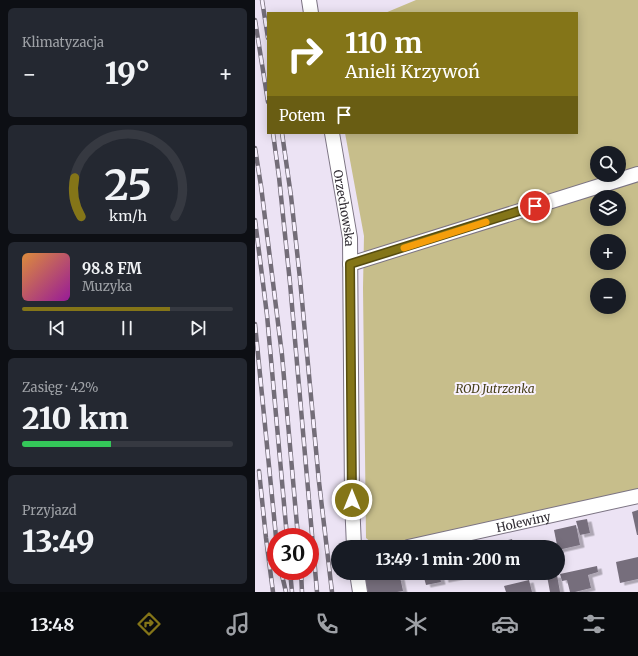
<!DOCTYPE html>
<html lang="pl">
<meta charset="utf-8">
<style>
body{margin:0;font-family:Merriweather,serif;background:#242831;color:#f1f3f6;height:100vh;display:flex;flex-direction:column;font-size:15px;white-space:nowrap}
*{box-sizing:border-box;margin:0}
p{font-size:13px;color:#9ea1a6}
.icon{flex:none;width:22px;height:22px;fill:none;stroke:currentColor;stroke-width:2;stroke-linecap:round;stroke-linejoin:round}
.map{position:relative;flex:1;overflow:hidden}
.side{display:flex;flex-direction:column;gap:8px;padding:8px;background:#0d0f14;width:255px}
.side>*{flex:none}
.hud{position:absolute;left:12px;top:12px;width:311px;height:122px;border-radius:0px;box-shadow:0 2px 10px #0003;background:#847518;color:#fff;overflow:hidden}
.buttons{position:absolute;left:335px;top:146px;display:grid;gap:8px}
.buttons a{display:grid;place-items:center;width:36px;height:36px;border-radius:50%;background:#171b24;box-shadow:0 2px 10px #0003;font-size:20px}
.speed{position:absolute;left:12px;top:528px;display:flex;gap:8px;font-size:20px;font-weight:700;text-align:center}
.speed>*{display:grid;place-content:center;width:52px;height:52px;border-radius:50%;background:#171b24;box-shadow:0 2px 10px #0003;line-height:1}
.speed .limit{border:6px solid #d22;background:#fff;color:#111}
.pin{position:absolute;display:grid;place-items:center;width:34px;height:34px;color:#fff;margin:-17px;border:2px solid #fff;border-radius:50%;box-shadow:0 1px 4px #0007}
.me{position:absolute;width:44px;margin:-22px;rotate:0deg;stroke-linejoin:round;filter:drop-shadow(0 0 3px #0008)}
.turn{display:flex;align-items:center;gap:14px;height:84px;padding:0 12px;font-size:18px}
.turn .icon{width:52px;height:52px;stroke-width:2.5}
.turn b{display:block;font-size:28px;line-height:34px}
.then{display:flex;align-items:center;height:38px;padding:0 12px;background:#0003;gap:8px;font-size:15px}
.big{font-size:30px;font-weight:800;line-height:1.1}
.side .widget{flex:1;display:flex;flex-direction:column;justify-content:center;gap:6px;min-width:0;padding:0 14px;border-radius:6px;background:#242831}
.side .dial{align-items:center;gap:0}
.dial svg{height:104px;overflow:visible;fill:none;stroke:#363941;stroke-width:7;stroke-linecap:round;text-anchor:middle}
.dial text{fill:#f1f3f6;stroke:none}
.song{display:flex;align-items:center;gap:12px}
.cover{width:48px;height:48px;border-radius:6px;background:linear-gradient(135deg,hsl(30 70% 55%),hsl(300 70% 35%))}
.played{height:4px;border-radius:2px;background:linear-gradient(90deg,#847518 70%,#363941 70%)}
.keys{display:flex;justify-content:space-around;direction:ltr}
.heat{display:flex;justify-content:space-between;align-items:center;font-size:22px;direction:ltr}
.charge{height:6px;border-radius:3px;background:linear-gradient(90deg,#34c759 42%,#363941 0)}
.trip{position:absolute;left:76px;top:540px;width:234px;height:40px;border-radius:20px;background:#171b24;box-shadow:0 2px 10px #0003;font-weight:800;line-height:40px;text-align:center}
.dock{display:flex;height:64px;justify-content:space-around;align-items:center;background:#090b0e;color:#9ea1a6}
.dock .icon{width:28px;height:28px}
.dock .on{color:#847518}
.dock b{font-size:18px;color:#f1f3f6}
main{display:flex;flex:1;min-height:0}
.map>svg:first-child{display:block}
</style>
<main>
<section class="side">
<div class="widget"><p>Klimatyzacja</p>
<div class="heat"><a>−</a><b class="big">19°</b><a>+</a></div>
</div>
<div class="widget dial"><svg viewBox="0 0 100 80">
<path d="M14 69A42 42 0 1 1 86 69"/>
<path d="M14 69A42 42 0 0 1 9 39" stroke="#847518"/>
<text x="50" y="56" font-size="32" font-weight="700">25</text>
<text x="50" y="72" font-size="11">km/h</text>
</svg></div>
<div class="widget">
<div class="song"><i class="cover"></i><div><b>98.8 FM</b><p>Muzyka</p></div></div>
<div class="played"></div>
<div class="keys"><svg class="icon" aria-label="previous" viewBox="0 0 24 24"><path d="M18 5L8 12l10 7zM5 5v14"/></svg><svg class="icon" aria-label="pause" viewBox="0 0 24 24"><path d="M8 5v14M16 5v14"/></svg><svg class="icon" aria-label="next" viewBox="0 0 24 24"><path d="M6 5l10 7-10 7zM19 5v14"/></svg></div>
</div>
<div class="widget"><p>Zasięg · 42%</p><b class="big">210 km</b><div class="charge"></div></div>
<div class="widget"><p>Przyjazd</p><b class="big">13:49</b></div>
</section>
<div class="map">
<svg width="383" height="592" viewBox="0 0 383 592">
<defs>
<filter id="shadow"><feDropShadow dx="4.5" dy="2.5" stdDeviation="0" flood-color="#0004"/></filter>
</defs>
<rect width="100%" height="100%" fill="#ece3f4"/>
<path fill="#c7be8b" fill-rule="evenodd" d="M161 0H383V489L126 547 118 544 111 538 108 288 109 236 90 133H322V13H130ZM342 153H364V175H342ZM342 197H364V219H342ZM342 241H364V263H342ZM342 285H364V307H342Z"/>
<g fill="#766e7c" filter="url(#shadow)">
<path d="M383 510V535H382L377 512Z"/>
<path d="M332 519 335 533 325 535 321 521Z"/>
<path d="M321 525 325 545 303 550 299 530Z"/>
<path d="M257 539 259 547H239L238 544Z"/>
<path d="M383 557V579L365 583 361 562Z"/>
<path d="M342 566 343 572 333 575 336 588 320 592H315L312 580 307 581 305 574Z"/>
<path d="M108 573H133V575L138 574 139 578 145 577 148 591 142 592H113Z"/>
<path d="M173 573H184L186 582 171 585 168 574Z"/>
<path d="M188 573H209L210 576 189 580Z"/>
<path d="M302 575 305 592H295L292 576Z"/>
<path d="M274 580 277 592H251L249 586Z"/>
</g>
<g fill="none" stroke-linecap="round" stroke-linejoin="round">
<defs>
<g id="minor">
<path d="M54 0 56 13"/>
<path id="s1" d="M77 133 95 238 97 500 99 547"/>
<path d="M95 264 383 174"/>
<path id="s2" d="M153 547 383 496"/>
<path d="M102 573 105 592"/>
</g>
</defs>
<use href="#minor" stroke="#7c7483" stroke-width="16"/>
<use href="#minor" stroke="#fff" stroke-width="14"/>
<defs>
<g id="rail">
<path d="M7 0 13 38"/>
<path d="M0 20 13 102"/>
<path d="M18 133 24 177 35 283 62 592"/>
<path d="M27 133 36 196 45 279 64 482 77 592"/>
<path d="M0 148 6 186 27 355 43 537"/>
<path d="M0 220 12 315 32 537"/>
<path d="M0 324 21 537"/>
<path d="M4 471 11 538 18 592"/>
<path d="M26 571 31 592"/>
<path d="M35 571 37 592"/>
<path d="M46 571 47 592"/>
</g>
</defs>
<use href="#rail" stroke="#736d78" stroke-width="4.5"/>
<use href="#rail" stroke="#f8f1fe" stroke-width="3" stroke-dasharray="9" stroke-linecap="butt"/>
</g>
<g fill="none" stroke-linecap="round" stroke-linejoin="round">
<defs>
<path id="route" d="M97 500 95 264 280 206"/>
</defs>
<use href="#route" stroke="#564c10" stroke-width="10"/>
<use href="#route" stroke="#847518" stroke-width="7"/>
<path stroke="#f59e0b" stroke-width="7" d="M149 248 231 222"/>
</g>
<g text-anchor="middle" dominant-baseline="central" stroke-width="4" stroke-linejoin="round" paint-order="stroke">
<g font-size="12" fill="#312d34" stroke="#f8f1fe">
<text stroke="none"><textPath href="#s1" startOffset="76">Orzechowska</textPath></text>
<text stroke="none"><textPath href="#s2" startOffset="118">Holewiny</textPath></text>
</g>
<g font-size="12" font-style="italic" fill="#463f17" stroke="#f8f1fe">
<text x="240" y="388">ROD Jutrzenka</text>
</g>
</g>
</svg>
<div class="buttons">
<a><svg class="icon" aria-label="search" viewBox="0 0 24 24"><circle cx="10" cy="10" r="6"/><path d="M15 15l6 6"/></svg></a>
<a><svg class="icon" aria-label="layers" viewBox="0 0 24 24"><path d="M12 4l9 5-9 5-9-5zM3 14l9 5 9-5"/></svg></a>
<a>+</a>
<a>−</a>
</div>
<div class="speed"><div class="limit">30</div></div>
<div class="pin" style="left:280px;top:206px;background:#d93025"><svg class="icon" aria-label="arrive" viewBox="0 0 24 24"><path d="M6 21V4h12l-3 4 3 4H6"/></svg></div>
<svg class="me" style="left:97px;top:500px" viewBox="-20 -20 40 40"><circle r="17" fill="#847518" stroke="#fff" stroke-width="3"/><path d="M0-11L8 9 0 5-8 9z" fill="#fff"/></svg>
<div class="trip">13:49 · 1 min · 200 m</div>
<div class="hud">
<div class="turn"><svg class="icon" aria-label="right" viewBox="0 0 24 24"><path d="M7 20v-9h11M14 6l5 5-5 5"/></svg><div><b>110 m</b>Anieli Krzywoń</div></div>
<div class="then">Potem<svg class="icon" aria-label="arrive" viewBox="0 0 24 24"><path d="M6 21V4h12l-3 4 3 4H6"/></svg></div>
</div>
</div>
</main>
<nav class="dock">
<b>13:48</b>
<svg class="icon on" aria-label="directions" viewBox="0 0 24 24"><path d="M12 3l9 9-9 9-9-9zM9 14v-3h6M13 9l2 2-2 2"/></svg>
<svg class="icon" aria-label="music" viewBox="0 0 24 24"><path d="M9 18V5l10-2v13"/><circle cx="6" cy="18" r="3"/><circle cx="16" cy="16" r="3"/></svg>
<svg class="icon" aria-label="phone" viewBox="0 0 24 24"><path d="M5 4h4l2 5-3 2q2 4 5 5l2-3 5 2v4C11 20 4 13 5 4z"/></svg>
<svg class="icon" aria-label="climate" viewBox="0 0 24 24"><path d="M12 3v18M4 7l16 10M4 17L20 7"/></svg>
<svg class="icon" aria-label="car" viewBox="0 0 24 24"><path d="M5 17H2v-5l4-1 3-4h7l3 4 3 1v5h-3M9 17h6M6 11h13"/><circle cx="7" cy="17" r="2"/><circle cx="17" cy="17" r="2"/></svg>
<svg class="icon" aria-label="filters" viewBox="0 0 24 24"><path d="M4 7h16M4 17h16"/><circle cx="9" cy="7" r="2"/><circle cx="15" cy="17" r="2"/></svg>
</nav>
